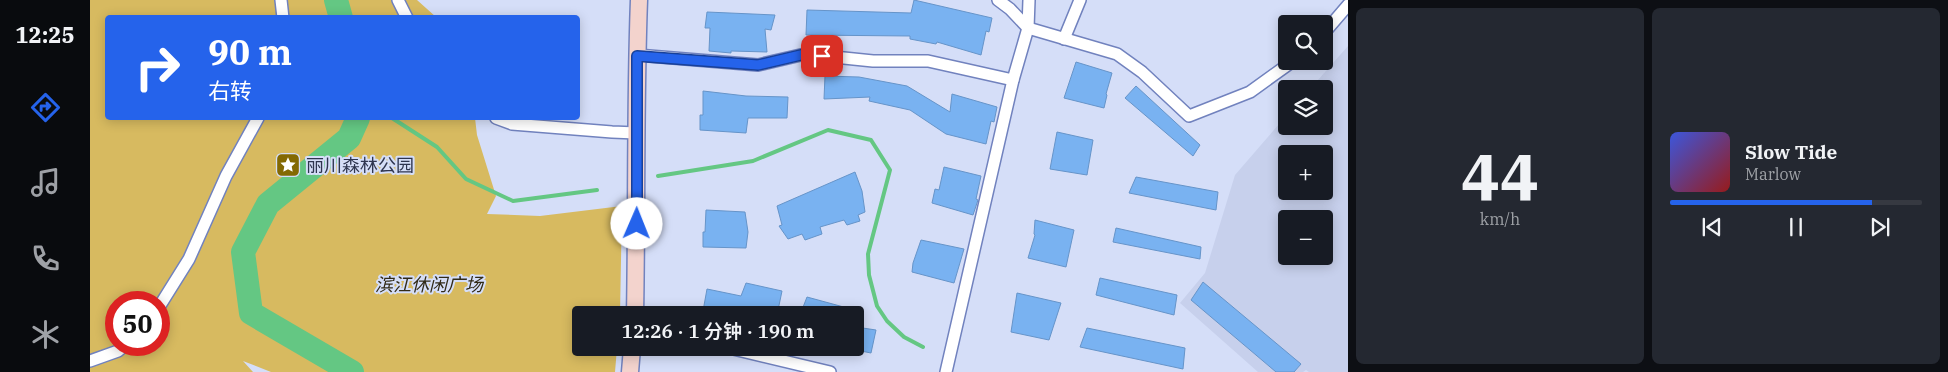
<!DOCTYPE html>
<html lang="zh">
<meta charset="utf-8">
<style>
body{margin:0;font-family:"IBM Plex Serif","Noto Sans SC",serif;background:#242831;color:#f1f3f6;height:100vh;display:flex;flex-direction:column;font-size:19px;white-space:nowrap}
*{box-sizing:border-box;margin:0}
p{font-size:16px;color:#9ea1a6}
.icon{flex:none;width:28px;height:28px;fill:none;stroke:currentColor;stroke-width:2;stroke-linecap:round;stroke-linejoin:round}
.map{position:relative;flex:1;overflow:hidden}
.details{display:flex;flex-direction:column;gap:8px;padding:8px;background:#0d0f14;width:600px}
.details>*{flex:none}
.top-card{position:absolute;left:15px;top:15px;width:475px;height:105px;border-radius:5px;box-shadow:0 2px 12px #0003;background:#2563eb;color:#fff;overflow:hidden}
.buttons{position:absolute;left:1188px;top:15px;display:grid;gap:10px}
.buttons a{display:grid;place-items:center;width:55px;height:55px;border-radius:5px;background:#171b24;box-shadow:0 2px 12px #0003;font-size:25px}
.speed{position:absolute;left:15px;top:291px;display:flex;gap:10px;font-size:25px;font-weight:700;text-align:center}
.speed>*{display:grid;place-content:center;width:65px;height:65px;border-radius:50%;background:#171b24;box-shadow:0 2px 12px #0003;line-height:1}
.speed .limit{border:8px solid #d22;background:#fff;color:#111}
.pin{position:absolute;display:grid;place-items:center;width:42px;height:42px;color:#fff;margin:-21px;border-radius:10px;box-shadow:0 2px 8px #0006}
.me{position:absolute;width:55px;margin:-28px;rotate:1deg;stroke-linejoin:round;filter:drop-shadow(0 0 4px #0008)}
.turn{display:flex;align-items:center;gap:18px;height:105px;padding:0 20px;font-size:22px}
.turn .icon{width:65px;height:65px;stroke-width:2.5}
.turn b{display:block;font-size:35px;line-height:42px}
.details .tile{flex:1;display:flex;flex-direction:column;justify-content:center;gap:8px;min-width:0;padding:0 18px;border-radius:8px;background:#242831}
.details .dial{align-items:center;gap:0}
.dial b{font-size:65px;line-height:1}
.song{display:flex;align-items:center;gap:15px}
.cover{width:60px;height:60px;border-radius:8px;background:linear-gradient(135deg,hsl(230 70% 55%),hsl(0 70% 35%))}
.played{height:5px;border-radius:2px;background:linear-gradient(90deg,#2563eb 80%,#363941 80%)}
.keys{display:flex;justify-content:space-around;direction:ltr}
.details .tiles{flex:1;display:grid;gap:8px;grid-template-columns:repeat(2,1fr)}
.trip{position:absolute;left:482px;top:306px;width:292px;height:50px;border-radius:5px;background:#171b24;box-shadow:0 2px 12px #0003;font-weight:600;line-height:50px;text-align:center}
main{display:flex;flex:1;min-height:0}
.menu{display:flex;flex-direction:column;width:90px;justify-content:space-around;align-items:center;background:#090b0e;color:#9ea1a6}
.menu .icon{width:35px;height:35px}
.menu .active{color:#2563eb}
.menu b{font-size:22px;color:#f1f3f6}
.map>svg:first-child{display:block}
</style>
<main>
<nav class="menu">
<b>12:25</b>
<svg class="icon active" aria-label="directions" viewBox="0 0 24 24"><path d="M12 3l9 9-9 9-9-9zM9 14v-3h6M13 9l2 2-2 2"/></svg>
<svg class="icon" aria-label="music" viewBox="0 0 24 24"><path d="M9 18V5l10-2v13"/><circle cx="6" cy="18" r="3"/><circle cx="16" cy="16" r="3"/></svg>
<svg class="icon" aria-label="phone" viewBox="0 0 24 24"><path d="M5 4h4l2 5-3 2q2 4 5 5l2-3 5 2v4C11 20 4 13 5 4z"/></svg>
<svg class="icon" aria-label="climate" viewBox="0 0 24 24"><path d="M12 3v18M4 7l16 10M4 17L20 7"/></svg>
</nav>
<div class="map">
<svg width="1258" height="372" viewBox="0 0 1258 372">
<rect width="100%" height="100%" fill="#d5def8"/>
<path fill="#c7d0ec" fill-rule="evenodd" d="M1258 46V372H1219L1216 370 1213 372H1168L1090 303 1115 273 1145 175 1196 116V126H1234V89H1220ZM1196 154H1234V191H1196ZM1196 219H1234V256H1196Z"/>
<path fill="#d7ba60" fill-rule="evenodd" d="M0 0H327L346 17 18 18V118H385L387 135 406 196 397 214 450 216 532 206 530 315H491V348H527L525 372H181L153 361 163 372H0ZM26 302H69V345H26Z"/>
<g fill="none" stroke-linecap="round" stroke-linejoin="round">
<g stroke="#64c783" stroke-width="4">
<path d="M302 118 347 147 376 179 423 201 507 190"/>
<path d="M568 176 663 161 738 130 781 140 800 170 778 254 779 275 787 306 797 321 814 337 833 347"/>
</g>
<g stroke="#64c783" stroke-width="24">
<path d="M246 0 251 18"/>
<path d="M262 372 161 313 153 252 178 204 259 138 268 118"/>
</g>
</g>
<g fill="#79b2f1" stroke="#6694c9">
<path d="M824 0 902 18 899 32 896 31 891 55 847 42 846 44 820 39V36L716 35 717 10 821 13Z"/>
<path d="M617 12 685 15 681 30 675 29 677 52 641 51V53L619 51 620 28H615Z"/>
<path d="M986 62 1022 73 1016 94 1017 95 1014 108 974 98Z"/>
<path d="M735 76 769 77 817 86 860 112 862 94 907 107 904 122 901 121 896 144 856 134 820 110 779 101 780 97 734 99Z"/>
<path d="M1046 86 1110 145 1103 156 1035 98Z"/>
<path d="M613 91 656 96 698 97 697 118H658L656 133 610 130V115H613Z"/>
<path d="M967 132 1003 140 997 175 960 169Z"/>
<path d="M854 167 891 176 886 199 888 200 883 215 842 203 845 189 849 190Z"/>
<path d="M765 172 772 191 775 212 768 215 770 221 757 225 754 220 730 227 732 234 715 240 712 234 698 239 689 226 692 225 687 206Z"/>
<path d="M1046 177 1128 192 1126 210 1039 193Z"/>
<path d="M616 210 655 212 658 232 656 248 613 247V232H615Z"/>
<path d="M945 220 984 230 976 267 938 258 945 235 944 234Z"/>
<path d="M1026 228 1111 247 1110 259 1023 242Z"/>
<path d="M831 240 874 249 864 283 822 272 823 263Z"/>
<path d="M1010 278 1087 295 1084 315 1006 295Z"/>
<path d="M1113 282 1211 364 1204 372H1186L1101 300Z"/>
<path d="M656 283 692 291 687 315H629L613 311 617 289 651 296Z"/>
<path d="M927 293 971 303 959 340 921 332Z"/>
<path d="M717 297 772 312 771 315H710Z"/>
<path d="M766 327 786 330 781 353 766 350Z"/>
<path d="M997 328 1095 348 1093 369 990 347Z"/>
</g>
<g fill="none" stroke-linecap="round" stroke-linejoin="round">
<defs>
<g id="minor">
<path d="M191 0 193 18"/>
<path d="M308 0 317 18"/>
<path d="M908 0 920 9 938 28 1027 54 1052 72 1099 116 1160 92 1203 61"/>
<path d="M1234 33 1258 5"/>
<path d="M974 39 990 0"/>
<path d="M547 55 668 65 715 54 783 61H838L923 80"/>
<path d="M406 118 422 124 522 132 546 133"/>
<path d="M69 307 99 259 136 176 168 118"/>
<path d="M639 348 740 372"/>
<path d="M0 361 28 351 35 345"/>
<path d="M856 372 923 80 938 28 939 0"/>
</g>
<g id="secondary">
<path d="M545 315C547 210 545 105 549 0"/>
<path d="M540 372 542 348"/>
</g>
</defs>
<use href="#minor" stroke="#7182be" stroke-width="14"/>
<use href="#secondary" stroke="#7182be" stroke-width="19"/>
<use href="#minor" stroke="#fff" stroke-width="11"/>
<use href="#secondary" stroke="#f3d3cd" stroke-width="16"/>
</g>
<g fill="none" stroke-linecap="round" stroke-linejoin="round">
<defs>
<path id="route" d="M547 224V56L668 65 715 54 732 56"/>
</defs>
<use href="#route" stroke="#184099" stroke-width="12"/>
<use href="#route" stroke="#2563eb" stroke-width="9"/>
</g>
<defs>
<symbol id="sight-square" viewBox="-11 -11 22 22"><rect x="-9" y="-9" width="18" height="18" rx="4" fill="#836903" stroke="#d5def8"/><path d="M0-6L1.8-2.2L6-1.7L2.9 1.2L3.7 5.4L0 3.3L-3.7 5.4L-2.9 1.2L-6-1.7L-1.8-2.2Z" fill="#fff"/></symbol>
</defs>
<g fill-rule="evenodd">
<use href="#sight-square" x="184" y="151" width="28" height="28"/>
</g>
<g text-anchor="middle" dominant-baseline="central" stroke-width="4" stroke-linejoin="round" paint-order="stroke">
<g font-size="18" fill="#2e354f" stroke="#d5def8" text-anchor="start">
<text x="216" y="165">丽川森林公园</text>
</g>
<g font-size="18" font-style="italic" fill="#312a17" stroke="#d5def8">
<text x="339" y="284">滨江休闲广场</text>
</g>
</g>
</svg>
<div class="buttons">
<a><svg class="icon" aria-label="search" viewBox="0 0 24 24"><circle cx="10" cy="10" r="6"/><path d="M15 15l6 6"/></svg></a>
<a><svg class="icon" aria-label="layers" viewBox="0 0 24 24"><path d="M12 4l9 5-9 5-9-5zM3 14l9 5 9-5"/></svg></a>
<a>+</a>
<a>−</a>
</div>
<div class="speed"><div class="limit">50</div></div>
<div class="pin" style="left:732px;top:56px;background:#d93025"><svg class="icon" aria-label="arrive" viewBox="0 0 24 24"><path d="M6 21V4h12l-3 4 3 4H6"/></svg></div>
<svg class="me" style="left:547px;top:224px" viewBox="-20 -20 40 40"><circle r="19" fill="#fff"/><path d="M0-13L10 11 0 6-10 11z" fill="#2563eb"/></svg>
<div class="trip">12:26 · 1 分钟 · 190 m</div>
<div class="top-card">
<div class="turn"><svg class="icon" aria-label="right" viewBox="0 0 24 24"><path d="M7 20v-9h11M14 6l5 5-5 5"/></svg><div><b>90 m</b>右转</div></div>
</div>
</div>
<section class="details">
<div class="tiles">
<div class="tile dial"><b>44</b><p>km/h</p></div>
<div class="tile">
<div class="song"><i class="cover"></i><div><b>Slow Tide</b><p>Marlow</p></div></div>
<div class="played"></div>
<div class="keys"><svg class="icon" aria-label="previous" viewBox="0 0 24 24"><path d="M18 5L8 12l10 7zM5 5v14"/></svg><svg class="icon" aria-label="pause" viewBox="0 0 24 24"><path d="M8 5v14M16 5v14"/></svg><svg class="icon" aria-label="next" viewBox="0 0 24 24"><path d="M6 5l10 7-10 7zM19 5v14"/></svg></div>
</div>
</div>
</section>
</main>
